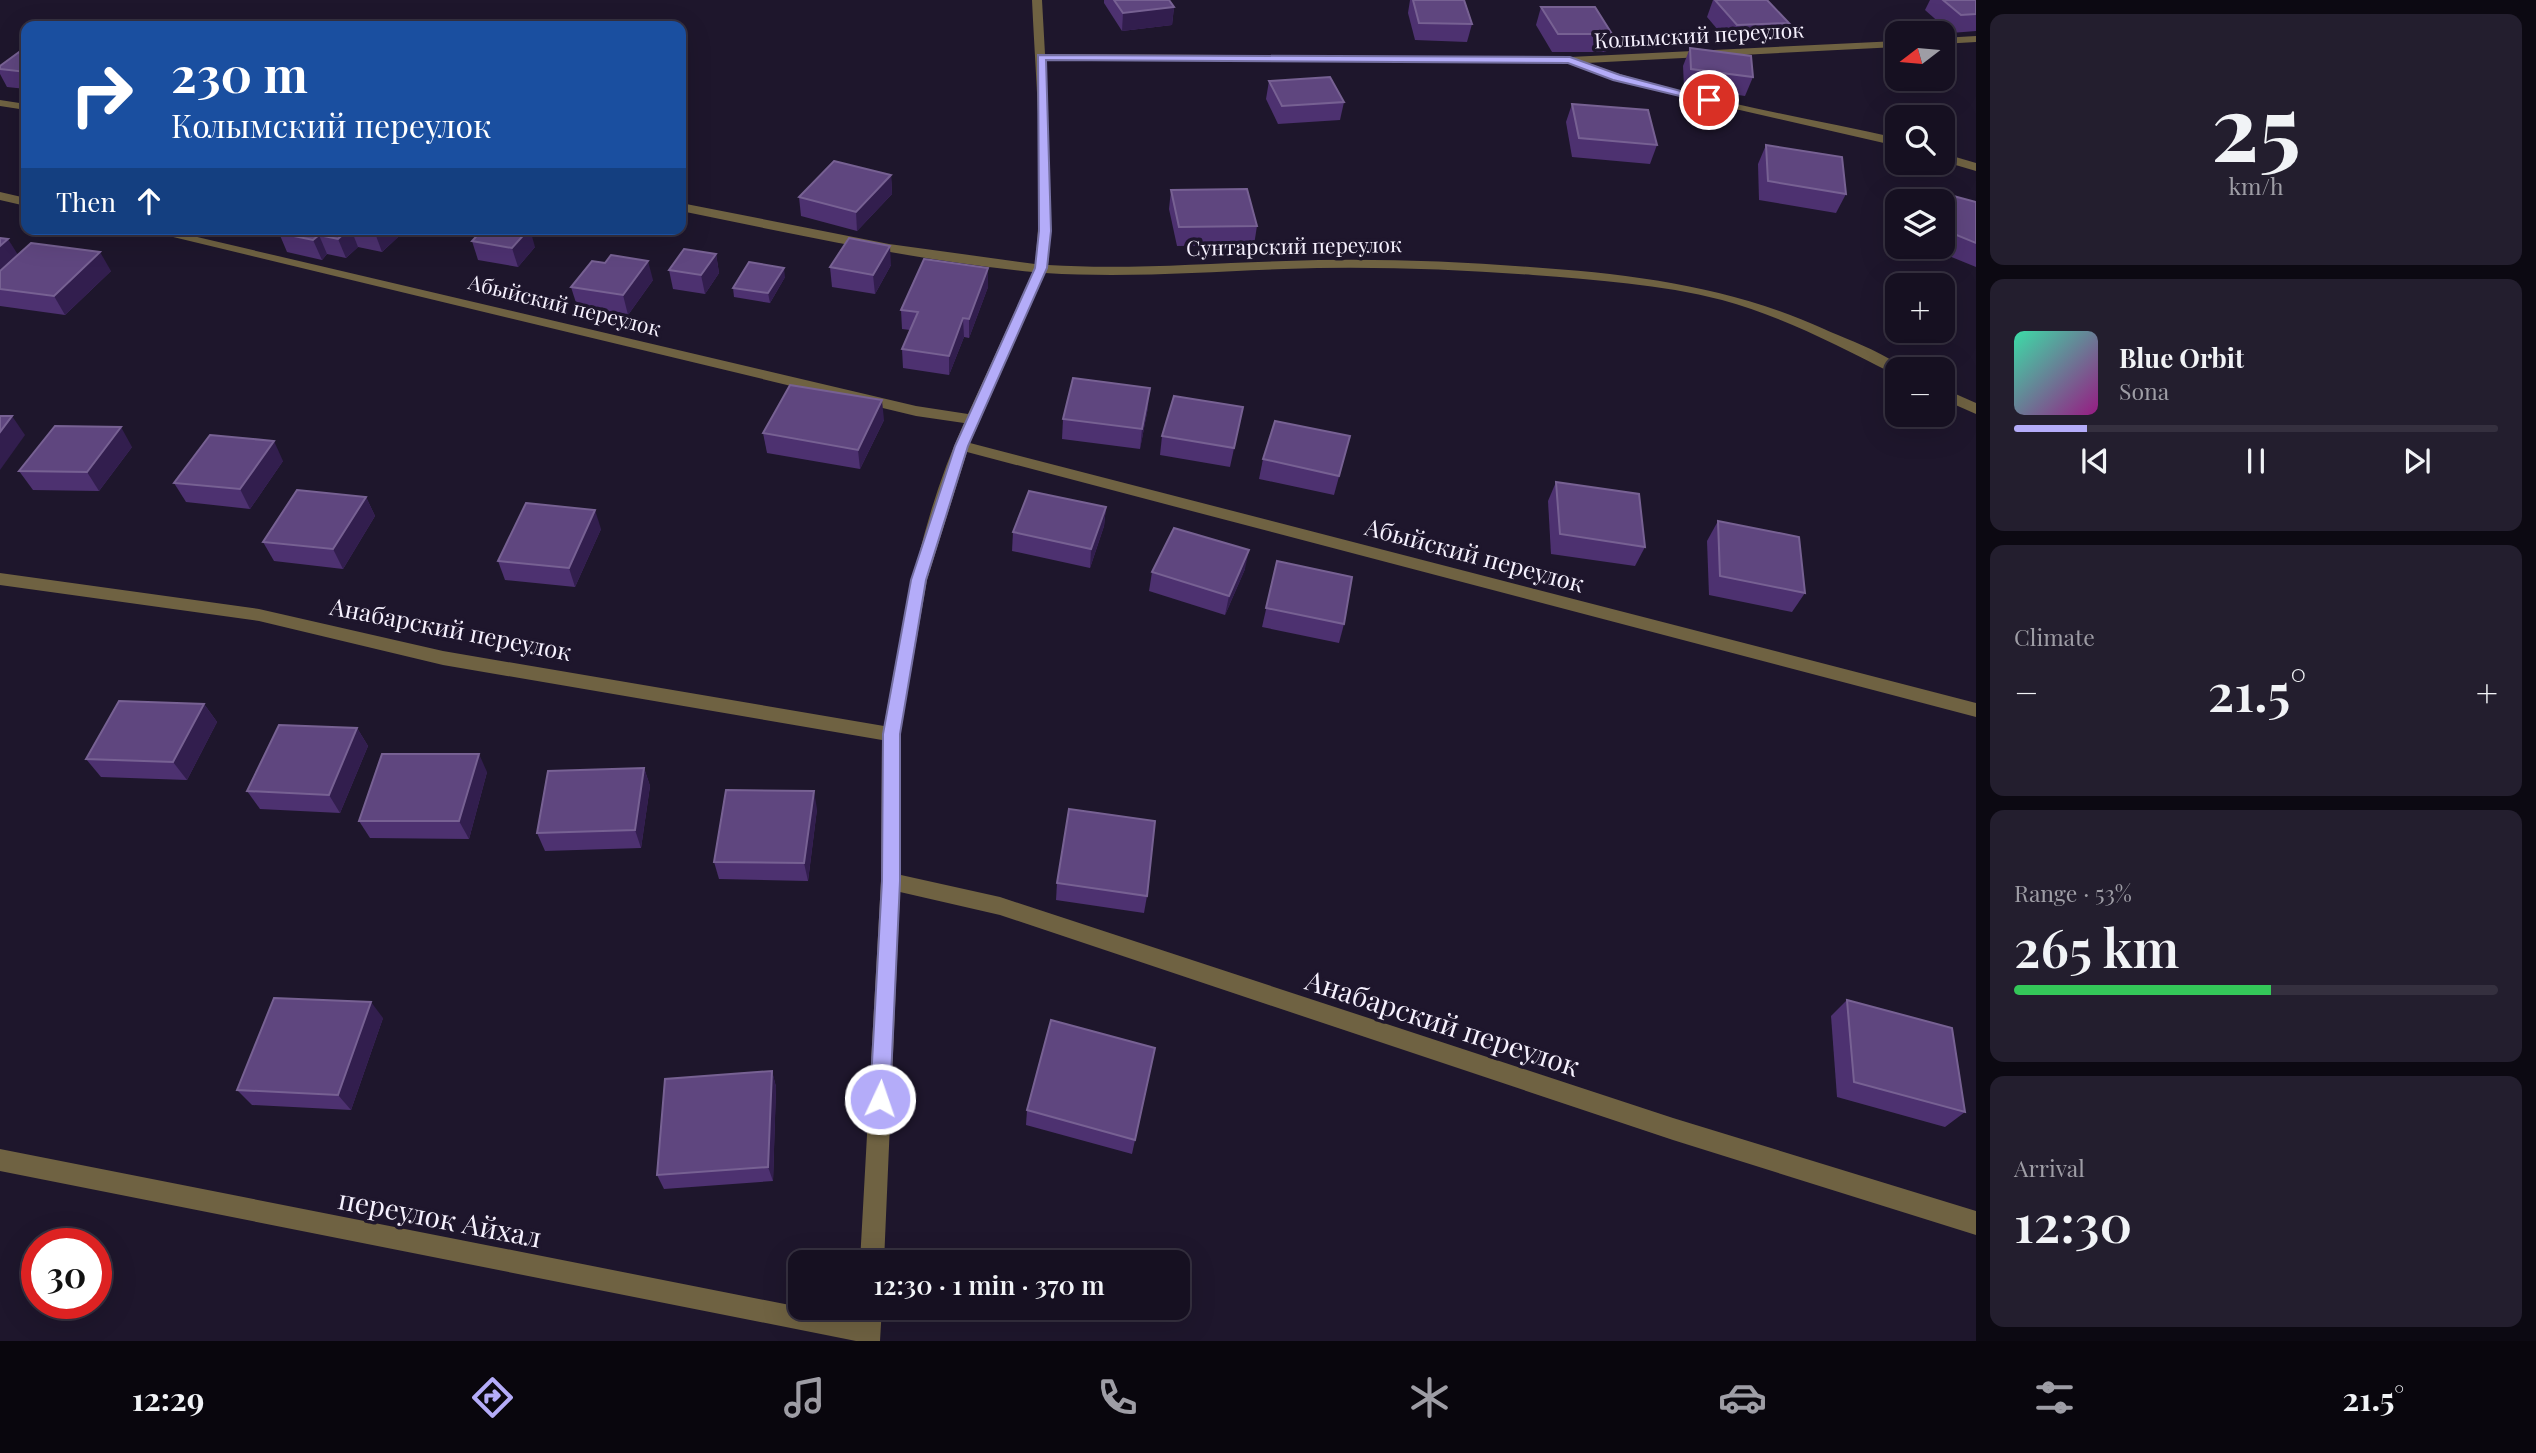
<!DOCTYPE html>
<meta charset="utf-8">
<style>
body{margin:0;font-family:"Playfair Display",serif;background:#231e2e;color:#f1f3f6;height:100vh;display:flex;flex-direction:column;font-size:26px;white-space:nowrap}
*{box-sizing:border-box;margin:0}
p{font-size:23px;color:#9e9da5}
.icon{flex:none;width:38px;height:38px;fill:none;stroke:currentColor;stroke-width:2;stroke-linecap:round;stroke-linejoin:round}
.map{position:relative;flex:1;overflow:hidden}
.sheet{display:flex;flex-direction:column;gap:14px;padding:14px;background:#0c0912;width:560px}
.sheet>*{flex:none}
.hud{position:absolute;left:21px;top:21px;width:665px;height:214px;border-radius:14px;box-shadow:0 7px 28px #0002,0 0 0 2px #35303f;background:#1a4fa0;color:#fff;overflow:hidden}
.needle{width:46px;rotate:254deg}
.controls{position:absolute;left:1885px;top:21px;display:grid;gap:14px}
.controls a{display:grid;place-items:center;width:70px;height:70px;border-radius:14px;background:#161021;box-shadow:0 7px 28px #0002,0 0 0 2px #35303f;font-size:35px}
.speed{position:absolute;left:21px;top:1228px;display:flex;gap:14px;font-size:35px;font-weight:700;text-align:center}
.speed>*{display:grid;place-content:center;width:91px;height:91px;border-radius:50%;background:#161021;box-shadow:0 7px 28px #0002,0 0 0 2px #35303f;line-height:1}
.speed .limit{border:10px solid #d22;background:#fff;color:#111}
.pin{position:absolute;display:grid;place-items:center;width:60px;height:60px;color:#fff;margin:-30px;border:4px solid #fff;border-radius:50%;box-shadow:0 2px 7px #0007}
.me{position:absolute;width:77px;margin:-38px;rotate:3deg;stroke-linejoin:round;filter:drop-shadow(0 0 5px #0008)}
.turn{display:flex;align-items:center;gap:24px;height:147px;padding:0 35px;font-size:32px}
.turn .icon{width:91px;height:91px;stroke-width:2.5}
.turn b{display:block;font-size:49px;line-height:60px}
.then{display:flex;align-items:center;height:66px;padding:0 35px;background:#0003;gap:14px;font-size:26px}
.big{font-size:52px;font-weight:600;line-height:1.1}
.sheet .tile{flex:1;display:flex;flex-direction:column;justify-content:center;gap:10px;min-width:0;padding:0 24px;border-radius:14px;background:#231e2e}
.sheet .dial{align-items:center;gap:0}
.dial b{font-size:91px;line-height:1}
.song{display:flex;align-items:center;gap:21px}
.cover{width:84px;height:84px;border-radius:10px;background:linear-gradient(135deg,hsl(160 70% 55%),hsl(310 70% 35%))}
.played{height:7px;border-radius:4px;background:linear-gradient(90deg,#b4acf9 15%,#35303f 15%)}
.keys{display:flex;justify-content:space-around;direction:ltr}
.heat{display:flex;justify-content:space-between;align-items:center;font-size:38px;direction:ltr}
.charge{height:10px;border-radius:5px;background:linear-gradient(90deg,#34c759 53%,#35303f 0)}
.trip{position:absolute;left:788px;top:1250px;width:402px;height:70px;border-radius:14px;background:#161021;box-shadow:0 7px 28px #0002,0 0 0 2px #35303f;font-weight:600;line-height:70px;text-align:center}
.menu{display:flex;height:112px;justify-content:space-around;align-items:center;background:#09060d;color:#9e9da5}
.menu .icon{width:49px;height:49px}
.menu .on{color:#b4acf9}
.menu b{font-size:32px;color:#f1f3f6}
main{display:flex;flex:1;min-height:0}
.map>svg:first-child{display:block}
</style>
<main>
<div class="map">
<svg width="1976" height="1341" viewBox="0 0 1976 1341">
<rect width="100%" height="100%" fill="#1e162c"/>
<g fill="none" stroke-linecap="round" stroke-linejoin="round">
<g fill="#6f6242" fill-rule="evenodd">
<path d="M1032 0H1042L1045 54 1570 57 1897 41V47L1586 63C1686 98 1794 115 1897 138V146L1683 97 1612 79 1569 63 1046 60 1051 231 1048 265C1128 270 1206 263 1286 261 1367 258 1449 261 1530 267 1632 274 1729 286 1824 329 1846 339 1886 353 1904 369H1897V374L1892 373C1837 345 1781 316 1722 300 1660 284 1596 280 1533 275 1450 269 1367 266 1284 269 1204 272 1126 278 1045 273L970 443 1976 703V717L967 452 927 580 900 734 901 875 1000 897 1673 1118 1976 1211V1235L1673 1140 1000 915 900 892 884 1262H860L881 881 882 740 443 665 259 621 0 585V573L259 609 443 651 884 726C903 623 920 519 964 423L916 416 140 229H163L916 406 968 414 1033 272C914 260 797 235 681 211V203L889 244 1035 264C1045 177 1036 87 1032 0Z"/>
<path d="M1976 36V42L1942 44V38Z"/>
<path d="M0 100 26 104V110L0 106Z"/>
<path d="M1942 153 1976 163V171L1942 161Z"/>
<path d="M0 192 26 198V206L0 200Z"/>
<path d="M1942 388 1976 403V414L1942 399Z"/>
<path d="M0 1149 800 1307 857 1317 858 1307H882L880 1341H856L0 1171Z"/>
</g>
</g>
<g fill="#4d3170">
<path d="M1104 0H1169L1174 7 1172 25 1122 31 1104 3Z"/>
<path d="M1410 0H1464L1472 24 1467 42 1415 40 1408 13Z"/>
<path d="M1713 0H1767L1789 23 1781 41 1729 43 1707 17Z"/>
<path d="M1930 0H1976V31L1951 33 1925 10Z"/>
<path d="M1541 7 1612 34 1606 52H1552L1536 25Z"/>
<path d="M26 47V89L7 87 0 74V66Z"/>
<path d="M1690 48 1753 77 1745 96 1684 87 1683 66Z"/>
<path d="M1269 81 1344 102 1340 120 1278 124 1266 99Z"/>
<path d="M1572 104 1657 145 1650 164 1572 157 1566 122Z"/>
<path d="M1766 145 1846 194 1836 213 1759 200 1758 164Z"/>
<path d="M891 175 892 194 857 231 801 216 799 197Z"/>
<path d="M1171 190 1257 226 1254 245 1177 246 1169 209Z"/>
<path d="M1942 201 1976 202V267L1927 247H1942Z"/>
<path d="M284 229H395L398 237 382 252 358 247 346 258 327 254 322 260 287 252 279 233Z"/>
<path d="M0 238 18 255 111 271 65 315 0 306Z"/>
<path d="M472 241 535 247 518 267 478 260Z"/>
<path d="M716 254 719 273 705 294 673 289 669 270Z"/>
<path d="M891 265 875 294 832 287 830 267Z"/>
<path d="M785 277 770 303 734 297 733 288Z"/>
<path d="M653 280 628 315 577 306 571 287Z"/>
<path d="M988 287 969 338 964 337 949 375 903 368 902 349 910 330 902 329 901 310Z"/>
<path d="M1148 407 1140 449 1062 439 1063 419Z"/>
<path d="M1243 407 1230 467 1160 455 1162 436Z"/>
<path d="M884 420 860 469 767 453 763 433Z"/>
<path d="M1350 436 1334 495 1259 479 1263 459Z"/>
<path d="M132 447 99 491 33 490 19 471Z"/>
<path d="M283 461 250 509 186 502 174 483Z"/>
<path d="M1556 482 1645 547 1635 566 1551 554 1548 501Z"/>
<path d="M366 497 375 516 343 569 274 561 263 542Z"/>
<path d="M1106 507 1104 526 1090 568 1012 551 1013 532Z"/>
<path d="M1718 521 1805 593 1792 612 1709 595 1707 541Z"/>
<path d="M601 529 575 587 505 580 498 561Z"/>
<path d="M1277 561 1344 624 1339 643 1262 627Z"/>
<path d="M1245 569 1225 615 1149 591 1152 572Z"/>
<path d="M204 704 217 722 187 780 101 777 86 759Z"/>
<path d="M357 728 368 746 340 813 260 809 247 791Z"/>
<path d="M644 768 650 786 641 848 545 851 537 833Z"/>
<path d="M487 772 469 839 370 838 359 821Z"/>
<path d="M817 809 808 881 719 879 714 862Z"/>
<path d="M1057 883 1147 896 1144 913 1056 900Z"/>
<path d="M1847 1000 1965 1112 1945 1127 1837 1097 1831 1016Z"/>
<path d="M383 1018 351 1110 252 1105 237 1090Z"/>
<path d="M1155 1048 1132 1154 1026 1125 1027 1110Z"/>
<path d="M772 1071 776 1087 773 1181 664 1189 657 1175Z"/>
</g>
<g fill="#321e4e">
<path d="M1174 7 1172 25 1122 31 1123 13Z"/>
<path d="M891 175 892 194 857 231 856 212Z"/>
<path d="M349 229H351L358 247 346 258 338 239Z"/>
<path d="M379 229H395L398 237 382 252 375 233Z"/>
<path d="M529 229H530L535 247 518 267 512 248Z"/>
<path d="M319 235 327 254 322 260 313 240Z"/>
<path d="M8 239 20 258 0 275V246Z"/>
<path d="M890 246 891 265 875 294 873 275Z"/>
<path d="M100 252 111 271 65 315 54 296Z"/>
<path d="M716 254 719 273 705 294 701 275Z"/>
<path d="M648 261 653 280 628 315 623 295Z"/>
<path d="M784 268 785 277 770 303 768 293Z"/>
<path d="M988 268V287L969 338V319Z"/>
<path d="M963 318 964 337 949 375V356Z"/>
<path d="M1150 388 1148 407 1140 449 1142 429Z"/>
<path d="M882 400 884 420 860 469 858 450Z"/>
<path d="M12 416 25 435 0 470V432Z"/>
<path d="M121 427 132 447 99 491 87 472Z"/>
<path d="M274 441 283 461 250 509 240 489Z"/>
<path d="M366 497 375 516 343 569 333 549Z"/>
<path d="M1106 507 1104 526 1090 568 1091 549Z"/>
<path d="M595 510 601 529 575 587 569 568Z"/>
<path d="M1249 550 1245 569 1225 615 1229 596Z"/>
<path d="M204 704 217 722 187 780 173 762Z"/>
<path d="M357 728 368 746 340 813 329 795Z"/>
<path d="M479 754 487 772 469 839 459 821Z"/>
<path d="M644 768 650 786 641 848 635 830Z"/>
<path d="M814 791 817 809 808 881 804 863Z"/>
<path d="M371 1002 383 1018 351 1110 338 1095Z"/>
<path d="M772 1071 776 1087 773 1181 768 1167Z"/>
</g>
<g fill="#5f467f" stroke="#776193" stroke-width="2">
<path d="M1114 0H1169L1174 7 1123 13Z"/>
<path d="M1413 0H1464L1472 24 1419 23Z"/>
<path d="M1715 0H1767L1789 23 1737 25Z"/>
<path d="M1943 0H1976V14L1961 15Z"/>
<path d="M1541 7H1595L1612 34H1558Z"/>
<path d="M26 47V72L0 69V66Z"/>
<path d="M1690 48 1751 56 1753 77 1691 69Z"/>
<path d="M1330 77 1344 102 1282 106 1269 81Z"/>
<path d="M1572 104 1648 110 1657 145 1579 138Z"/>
<path d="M1766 145 1842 157 1846 194 1768 181Z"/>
<path d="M834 161 891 175 856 212 799 197Z"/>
<path d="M1247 189 1257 226 1179 227 1171 190Z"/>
<path d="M1946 194 1976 202V243L1942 229V201H1937Z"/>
<path d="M284 229H349L338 239 319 235 313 240 279 233Z"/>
<path d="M356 229H379L375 233Z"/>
<path d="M483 229H529L512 248 472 241Z"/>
<path d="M0 238 8 239 0 246Z"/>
<path d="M849 238 890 246 873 275 830 267Z"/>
<path d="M31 243 100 252 54 296 0 289V271Z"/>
<path d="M684 249 716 254 701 275 669 270Z"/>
<path d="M611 255 648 261 623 295 571 287 592 261 605 263Z"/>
<path d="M924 259 988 268 969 319 963 318 949 356 902 349 918 312 901 310Z"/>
<path d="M749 262 784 268 768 293 733 288Z"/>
<path d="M1073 378 1150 388 1142 429 1063 419Z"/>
<path d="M790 385 882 400 858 450 763 433Z"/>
<path d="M1174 396 1243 407 1234 448 1162 436Z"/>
<path d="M0 416H12L0 432Z"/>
<path d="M1275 421 1350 436 1339 476 1263 459Z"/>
<path d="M55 426 121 427 87 472 19 471Z"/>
<path d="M210 435 274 441 240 489 174 483Z"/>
<path d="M1556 482 1639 494 1645 547 1560 534Z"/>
<path d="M297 490 366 497 333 549 263 542Z"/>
<path d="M1029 491 1106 507 1091 549 1013 532Z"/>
<path d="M526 503 595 510 569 568 498 561Z"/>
<path d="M1718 521 1799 537 1805 593 1720 576Z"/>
<path d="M1174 528 1249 550 1229 596 1152 572Z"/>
<path d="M1277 561 1352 577 1344 624 1266 608Z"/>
<path d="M119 701 204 704 173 762 86 759Z"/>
<path d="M279 725 357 728 329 795 247 791Z"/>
<path d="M382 754H479L459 821H359Z"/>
<path d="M644 768 635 830 537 833 548 771Z"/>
<path d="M726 790 814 791 804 863 714 862Z"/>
<path d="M1069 809 1155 821 1147 896 1057 883Z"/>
<path d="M274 998 371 1002 338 1095 237 1090Z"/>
<path d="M1847 1000 1952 1028 1965 1112 1854 1082Z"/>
<path d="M1051 1020 1155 1048 1135 1140 1027 1110Z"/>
<path d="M772 1071 768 1167 657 1175 665 1079Z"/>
</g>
<path fill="#b4acf9" stroke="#7570a2" stroke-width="2" d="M1038 55 1570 57 1620 75 1715 100 1709 103 1613 80 1568 63 1046 60 1051 231 1047 268 968 446 926 580 900 734V881L890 1099 887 1105 880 1108 873 1105 870 1099 882 881 883 734 911 580 955 446 1035 268 1039 231Z"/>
<g text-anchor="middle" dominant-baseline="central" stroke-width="7" stroke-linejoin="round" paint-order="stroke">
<g font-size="21" fill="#f6f1fe" stroke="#1e162c">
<text transform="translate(1699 34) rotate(-3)">Колымский переулок</text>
<text transform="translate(1294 245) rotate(-1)">Сунтарский переулок</text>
<text transform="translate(565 304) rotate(14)">Абыйский переулок</text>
</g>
<g font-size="24" fill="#f6f1fe" stroke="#1e162c">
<text transform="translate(1475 554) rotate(15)">Абыйский переулок</text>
<text transform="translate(451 628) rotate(11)">Анабарский переулок</text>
</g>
<g font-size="28" fill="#f6f1fe" stroke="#1e162c">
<text transform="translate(1443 1022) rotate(18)">Анабарский переулок</text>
<text transform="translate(440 1217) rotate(11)">переулок Айхал</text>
</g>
</g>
</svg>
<div class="controls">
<a><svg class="needle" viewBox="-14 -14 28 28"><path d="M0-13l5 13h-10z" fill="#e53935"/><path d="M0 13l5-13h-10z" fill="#9e9da5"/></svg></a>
<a><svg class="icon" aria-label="search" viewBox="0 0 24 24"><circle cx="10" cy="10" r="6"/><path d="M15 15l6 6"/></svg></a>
<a><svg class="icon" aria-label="layers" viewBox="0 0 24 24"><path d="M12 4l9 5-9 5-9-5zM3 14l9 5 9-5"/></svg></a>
<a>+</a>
<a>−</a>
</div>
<div class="speed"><div class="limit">30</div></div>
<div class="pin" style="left:1709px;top:100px;background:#d93025"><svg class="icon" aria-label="arrive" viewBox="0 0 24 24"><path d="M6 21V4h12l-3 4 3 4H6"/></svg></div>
<svg class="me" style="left:880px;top:1099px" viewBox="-20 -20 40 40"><circle r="17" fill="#b4acf9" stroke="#fff" stroke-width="3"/><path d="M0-11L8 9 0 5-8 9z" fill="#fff"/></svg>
<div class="trip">12:30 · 1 min · 370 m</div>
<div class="hud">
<div class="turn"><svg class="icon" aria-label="right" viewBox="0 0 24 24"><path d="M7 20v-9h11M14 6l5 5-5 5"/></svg><div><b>230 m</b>Колымский переулок</div></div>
<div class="then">Then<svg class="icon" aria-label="ahead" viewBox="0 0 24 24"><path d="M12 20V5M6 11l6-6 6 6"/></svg></div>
</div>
</div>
<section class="sheet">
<div class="tile dial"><b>25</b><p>km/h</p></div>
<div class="tile">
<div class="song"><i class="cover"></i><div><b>Blue Orbit</b><p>Sona</p></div></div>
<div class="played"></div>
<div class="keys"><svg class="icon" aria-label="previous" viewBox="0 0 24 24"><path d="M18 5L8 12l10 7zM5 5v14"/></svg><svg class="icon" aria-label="pause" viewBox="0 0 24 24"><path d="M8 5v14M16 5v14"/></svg><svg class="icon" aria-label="next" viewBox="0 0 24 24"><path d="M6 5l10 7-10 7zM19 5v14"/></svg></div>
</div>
<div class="tile"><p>Climate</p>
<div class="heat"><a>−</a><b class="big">21.5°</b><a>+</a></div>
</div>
<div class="tile"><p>Range · 53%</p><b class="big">265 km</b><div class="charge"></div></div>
<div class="tile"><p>Arrival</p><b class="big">12:30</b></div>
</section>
</main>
<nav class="menu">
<b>12:29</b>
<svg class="icon on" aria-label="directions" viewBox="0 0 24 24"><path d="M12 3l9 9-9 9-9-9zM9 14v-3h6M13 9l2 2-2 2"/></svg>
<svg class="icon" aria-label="music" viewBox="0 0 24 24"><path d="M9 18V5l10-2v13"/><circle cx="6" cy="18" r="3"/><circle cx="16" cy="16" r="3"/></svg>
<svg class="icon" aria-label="phone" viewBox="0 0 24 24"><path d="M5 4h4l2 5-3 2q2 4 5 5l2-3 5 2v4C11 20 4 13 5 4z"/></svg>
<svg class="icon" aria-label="climate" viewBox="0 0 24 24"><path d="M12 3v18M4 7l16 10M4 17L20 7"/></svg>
<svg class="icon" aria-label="car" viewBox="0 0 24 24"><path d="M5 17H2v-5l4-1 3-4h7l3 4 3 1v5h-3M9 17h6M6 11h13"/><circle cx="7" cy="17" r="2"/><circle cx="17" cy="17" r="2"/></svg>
<svg class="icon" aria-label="filters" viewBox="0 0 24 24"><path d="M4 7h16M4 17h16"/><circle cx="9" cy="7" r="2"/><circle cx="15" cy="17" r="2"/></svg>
<b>21.5°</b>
</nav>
